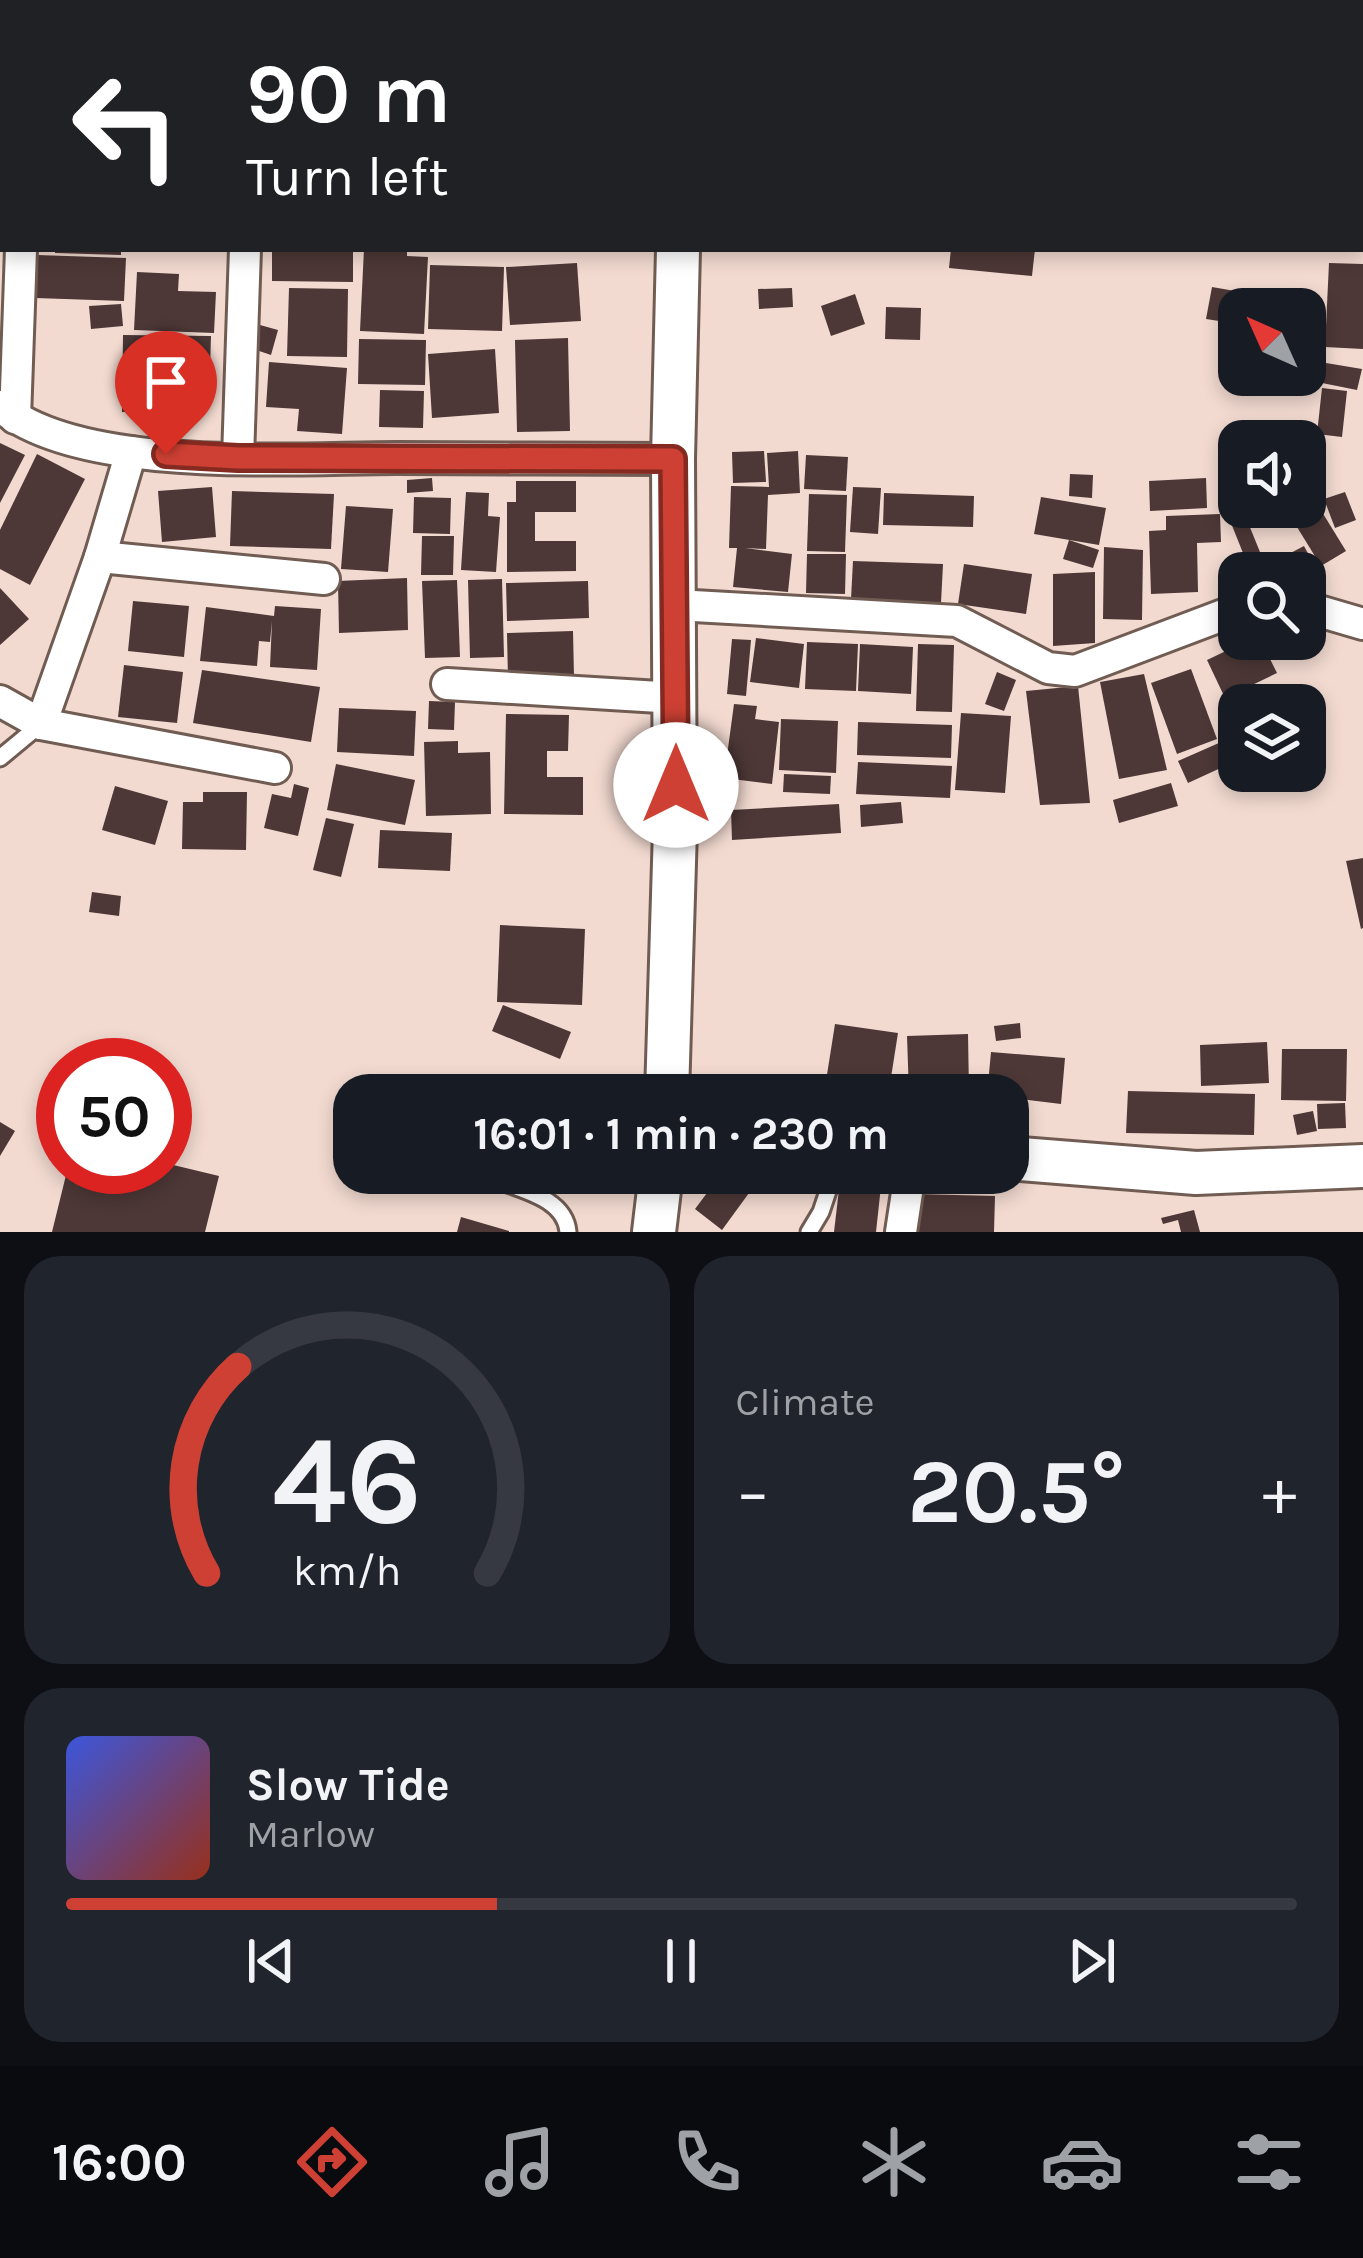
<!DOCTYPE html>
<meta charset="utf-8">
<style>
body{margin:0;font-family:Karla,sans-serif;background:#20242c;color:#f1f3f6;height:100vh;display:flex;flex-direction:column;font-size:45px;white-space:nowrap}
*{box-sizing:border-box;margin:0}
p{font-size:39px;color:#9ea1a6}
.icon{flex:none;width:66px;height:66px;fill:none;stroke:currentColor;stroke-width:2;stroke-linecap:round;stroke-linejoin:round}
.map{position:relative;height:1232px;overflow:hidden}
.panel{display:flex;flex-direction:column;gap:24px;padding:24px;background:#0d0f14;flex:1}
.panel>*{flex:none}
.banner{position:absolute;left:0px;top:0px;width:1365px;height:252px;box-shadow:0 6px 18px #0003;background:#202124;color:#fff;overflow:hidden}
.needle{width:78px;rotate:315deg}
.controls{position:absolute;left:1218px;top:288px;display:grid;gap:24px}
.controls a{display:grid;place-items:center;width:108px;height:108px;border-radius:24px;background:#171b24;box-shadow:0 6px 18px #0003;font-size:60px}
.speed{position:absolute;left:36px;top:1038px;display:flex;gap:24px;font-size:60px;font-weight:700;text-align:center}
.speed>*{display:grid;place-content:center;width:156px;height:156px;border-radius:50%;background:#171b24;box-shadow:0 6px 18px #0003;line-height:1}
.speed .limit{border:18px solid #d22;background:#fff;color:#111}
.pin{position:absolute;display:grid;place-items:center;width:102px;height:102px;color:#fff;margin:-123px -51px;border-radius:50% 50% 50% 0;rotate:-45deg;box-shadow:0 0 12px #0007}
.pin .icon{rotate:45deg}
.me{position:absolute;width:132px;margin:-66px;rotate:0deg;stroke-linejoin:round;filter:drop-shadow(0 0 9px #0008)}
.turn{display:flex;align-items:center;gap:42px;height:252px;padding:0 48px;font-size:54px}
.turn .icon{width:156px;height:156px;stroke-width:2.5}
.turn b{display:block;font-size:84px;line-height:102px}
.big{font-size:90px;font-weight:700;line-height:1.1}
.panel .tile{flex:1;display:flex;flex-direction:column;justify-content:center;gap:18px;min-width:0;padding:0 42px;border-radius:36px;background:#20242c}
.panel .dial{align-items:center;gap:0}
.dial svg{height:312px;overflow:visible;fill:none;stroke:#363941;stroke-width:7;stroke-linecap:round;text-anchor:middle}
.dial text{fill:#f1f3f6;stroke:none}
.song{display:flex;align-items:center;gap:36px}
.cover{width:144px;height:144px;border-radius:18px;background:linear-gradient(135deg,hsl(230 70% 55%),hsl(10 70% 35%))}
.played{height:12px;border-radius:6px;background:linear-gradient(90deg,#cd4033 35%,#363941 35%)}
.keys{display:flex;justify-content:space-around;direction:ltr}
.heat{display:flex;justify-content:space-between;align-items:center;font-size:66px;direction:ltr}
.panel .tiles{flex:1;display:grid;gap:24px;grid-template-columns:1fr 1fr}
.tile:last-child{grid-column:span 2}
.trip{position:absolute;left:333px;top:1074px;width:696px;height:120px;border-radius:36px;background:#171b24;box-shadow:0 6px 18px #0003;font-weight:700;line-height:120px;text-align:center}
.menu{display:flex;height:192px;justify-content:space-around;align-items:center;background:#090b0e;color:#9ea1a6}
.menu .icon{width:84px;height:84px}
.menu .active{color:#cd4033}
.menu b{font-size:54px;color:#f1f3f6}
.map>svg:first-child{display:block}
</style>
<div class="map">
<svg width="1363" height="1232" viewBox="0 0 1363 1232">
<rect width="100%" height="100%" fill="#f2dad0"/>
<g fill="#4d3837">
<path d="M55 249H121V255L55 253Z"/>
<path d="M272 249H353V282L272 281Z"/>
<path d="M364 249H407V256L428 257 424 334 360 331Z"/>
<path d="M951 249H1035L1032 276 949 268Z"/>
<path d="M37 255 126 258 124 301 35 298Z"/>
<path d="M577 263 581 321 510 325 506 267Z"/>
<path d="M1329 263 1363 264V349L1325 347Z"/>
<path d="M430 265 504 267 502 331 428 329Z"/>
<path d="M137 272 179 274 178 291 216 292 214 333 134 330Z"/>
<path d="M1212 287 1258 295 1256 309H1239V324L1206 319Z"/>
<path d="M289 288 348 289 347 357 287 356Z"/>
<path d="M792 288 793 307 759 309 758 289Z"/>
<path d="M855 294 865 324 831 336 821 306Z"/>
<path d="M121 304 123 326 91 329 89 306Z"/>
<path d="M886 307 921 308 920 340 885 339Z"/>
<path d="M260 325 278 330 271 355 253 349Z"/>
<path d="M123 335 211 336 209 400 163 399V412H122Z"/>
<path d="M568 338 570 431 517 432 515 340Z"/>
<path d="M359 339 426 340 425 385 358 384Z"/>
<path d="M495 349 499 413 432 418 428 354Z"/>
<path d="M269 362 347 368 342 434 297 431 299 409 266 407Z"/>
<path d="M1326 363 1362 369 1357 390 1322 383Z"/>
<path d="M1322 388 1347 391 1342 437 1317 434Z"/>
<path d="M380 390 424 391 423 428 379 427Z"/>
<path d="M0 443 25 455 0 503Z"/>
<path d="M764 451 766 482 733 483 732 452Z"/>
<path d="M798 451 800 493 768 495 766 549 745 548 792 554 788 592 733 587 737 548H729L731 486 769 487 767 453Z"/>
<path d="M37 454 85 479 30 585 0 569V530Z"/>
<path d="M806 455 848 457 846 491 804 489Z"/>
<path d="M1070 474 1093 475 1092 498 1069 496Z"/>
<path d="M432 478 433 491 407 493V480Z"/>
<path d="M1206 478 1207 508 1150 511 1149 481Z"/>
<path d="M516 481H576V512H535V541H576V571L507 572V502H516Z"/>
<path d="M212 487 216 537 162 542 158 491Z"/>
<path d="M853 487 881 488 878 534 850 532Z"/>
<path d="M1311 487 1316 515 1271 524 1267 507H1305V488Z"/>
<path d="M1239 490V507H1265L1266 515 1247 520 1262 557 1247 563 1229 518 1228 494Z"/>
<path d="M232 491 334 494 331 549 230 546Z"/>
<path d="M466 492 489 493 488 516 500 517 496 572 461 570Z"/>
<path d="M1345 492 1356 520 1335 528 1324 499Z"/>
<path d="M884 493 974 496 973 527 883 525Z"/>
<path d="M809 494 847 495 845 552 807 551Z"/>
<path d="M414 497 451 498 450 534 413 533Z"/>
<path d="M1041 497 1106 508 1099 545 1034 534Z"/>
<path d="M346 506 393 509 388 572 341 569Z"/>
<path d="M1322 512 1346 551 1321 566 1297 527Z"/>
<path d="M1220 514 1221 542 1197 543 1198 592 1151 594 1149 531 1166 530V516Z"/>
<path d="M422 536H454L453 575H421Z"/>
<path d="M1069 540 1099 550 1093 568 1063 559Z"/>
<path d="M1304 546 1314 565 1299 573H1252Z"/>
<path d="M1104 547 1143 550 1142 620 1103 619Z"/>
<path d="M807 554H846L845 594 806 593Z"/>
<path d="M853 561 943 564 941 603 851 599Z"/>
<path d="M964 564 1032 574 1026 614 958 604Z"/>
<path d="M1095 572V643L1053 646V574Z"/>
<path d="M407 578 408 630 339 633 338 581Z"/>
<path d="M502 579 504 657 470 658 468 580Z"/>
<path d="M457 580 460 657 425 658 422 581Z"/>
<path d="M588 581 589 618 507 621 506 583Z"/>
<path d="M0 588 29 619 0 645Z"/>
<path d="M133 601 189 606 184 657 128 651Z"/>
<path d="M275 606 321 609 317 670 270 667 272 621 270 642 259 641 257 666 200 661 206 607 274 616Z"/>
<path d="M573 631 574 677 508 679 507 633Z"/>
<path d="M756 638 804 644 799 688 750 682Z"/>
<path d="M732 639 751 640 746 696 727 694Z"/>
<path d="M1251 639H1260L1277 673 1225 698 1207 660Z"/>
<path d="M807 642 858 644 856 691 805 689Z"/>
<path d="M860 644 913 647 911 694 858 691Z"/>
<path d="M918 644 954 645 952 712 916 711Z"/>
<path d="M124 665 183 672 177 723 118 717Z"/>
<path d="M1191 669 1217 739 1177 754 1151 683Z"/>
<path d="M202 670 320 687 311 742 193 723Z"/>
<path d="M997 672 1016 680 1004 711 985 704Z"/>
<path d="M1144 674 1167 770 1119 779 1100 682Z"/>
<path d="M1078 686 1090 803 1040 805 1026 691Z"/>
<path d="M429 701 455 702 454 730 428 729Z"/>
<path d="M734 704 757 706 755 719 779 722 772 784 724 778Z"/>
<path d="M339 708 416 711 414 756 337 752Z"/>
<path d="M961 713 1011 716 1005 793 955 790Z"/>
<path d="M506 714 569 715 568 751H547V777H583V815L504 814Z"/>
<path d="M781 719 838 721 836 773 779 770Z"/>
<path d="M858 722 952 725 951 758 857 755Z"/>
<path d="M1228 739 1238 760 1188 783 1178 761Z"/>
<path d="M458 741V753L490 752 491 814 426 816 424 742Z"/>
<path d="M858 762 952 766 950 798 856 794Z"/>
<path d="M336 764 415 780 405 825 327 810Z"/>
<path d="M784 774 831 776 830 794 783 792Z"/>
<path d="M1171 783 1178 806 1119 823 1113 800Z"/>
<path d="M294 784 309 788 298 836 264 828 272 794 291 798Z"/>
<path d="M115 786 168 801 155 845 102 830Z"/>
<path d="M203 792H247L246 850 182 849 183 802H203Z"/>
<path d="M901 802 903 823 861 827 860 805Z"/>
<path d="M839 804 841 833 732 840 731 810Z"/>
<path d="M326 818 354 824 341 877 313 870Z"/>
<path d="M380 830 452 833 450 871 378 868Z"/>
<path d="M1363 858V928L1361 929 1346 861Z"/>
<path d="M92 892 121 896 119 916 89 912Z"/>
<path d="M500 925 585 929 582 1005 497 1002Z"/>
<path d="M503 1005 571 1032 560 1059 492 1031Z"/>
<path d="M1020 1023 1021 1038 996 1041 994 1026Z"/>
<path d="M835 1024 898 1033 889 1090 826 1081Z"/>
<path d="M968 1034 969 1092 909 1094 907 1036Z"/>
<path d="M1267 1042 1269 1083 1201 1086 1200 1045Z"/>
<path d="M1282 1049H1347L1346 1101 1281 1100Z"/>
<path d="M991 1052 1065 1058 1061 1104 987 1095Z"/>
<path d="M465 1075 493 1086 490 1095H457Z"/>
<path d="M1128 1091 1255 1094 1254 1135 1126 1133Z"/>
<path d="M1345 1103 1346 1128 1318 1129 1317 1104Z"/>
<path d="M1313 1111 1317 1131 1297 1135 1293 1115Z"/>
<path d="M0 1122 15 1131 0 1156Z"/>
<path d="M165 1163 219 1176 205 1232H52L68 1167H165Z"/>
<path d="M556 1173H588L583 1189 554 1180Z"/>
<path d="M722 1173 749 1193 722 1230 695 1209Z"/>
<path d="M840 1181 881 1186 876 1232H834Z"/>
<path d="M916 1194 995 1196 994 1232H915Z"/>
<path d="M1194 1210 1200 1232H1181L1178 1220 1163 1224 1161 1218Z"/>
<path d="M461 1217 509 1231V1232H457Z"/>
</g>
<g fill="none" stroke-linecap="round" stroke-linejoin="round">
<defs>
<g id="lane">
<path d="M0 758 41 724"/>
<path d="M494 1179C521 1190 565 1198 568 1232"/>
<path d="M809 1232 821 1212 834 1173"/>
</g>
<g id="street">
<path d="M30 3V0"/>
<path d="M253 3V0"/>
<path d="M0 406C80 474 293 458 396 458 488 458 581 459 673 459"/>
<path d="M15 418 21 249"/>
<path d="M238 458 245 249"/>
<path d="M100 557 324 579"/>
<path d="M676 605 957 621 1048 668 1075 671 1239 609"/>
<path d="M1305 607 1363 624"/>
<path d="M447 684 676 698"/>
<path d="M0 701 41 724 275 768"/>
<path d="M41 724 100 557 131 452"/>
<path d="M901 1232 910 1173"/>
</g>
<g id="secondary">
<path d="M684 3V0"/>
<path d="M667 1095 675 829 673 459 678 249"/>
<path d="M1008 1158 1196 1173 1363 1166"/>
<path d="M654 1232 661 1173"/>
</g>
</defs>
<use href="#lane" stroke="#705c53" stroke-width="21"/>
<use href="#street" stroke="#705c53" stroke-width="36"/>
<use href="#secondary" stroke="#705c53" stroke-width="48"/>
<use href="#lane" stroke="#fff" stroke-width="15"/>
<use href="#street" stroke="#fff" stroke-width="30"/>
<use href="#secondary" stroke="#fff" stroke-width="42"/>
</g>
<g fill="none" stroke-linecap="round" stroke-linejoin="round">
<defs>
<path id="route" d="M166 454 238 458 673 459 676 785"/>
</defs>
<use href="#route" stroke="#852a21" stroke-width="30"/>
<use href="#route" stroke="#cd4033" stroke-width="21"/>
</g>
</svg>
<div class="controls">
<a><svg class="needle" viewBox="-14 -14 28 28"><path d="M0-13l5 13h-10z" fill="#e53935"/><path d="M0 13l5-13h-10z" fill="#9ea1a6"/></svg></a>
<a><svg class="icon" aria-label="sound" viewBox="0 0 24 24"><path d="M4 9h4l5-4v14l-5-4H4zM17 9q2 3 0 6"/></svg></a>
<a><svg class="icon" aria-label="search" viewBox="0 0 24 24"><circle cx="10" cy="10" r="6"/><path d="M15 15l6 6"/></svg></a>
<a><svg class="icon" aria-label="layers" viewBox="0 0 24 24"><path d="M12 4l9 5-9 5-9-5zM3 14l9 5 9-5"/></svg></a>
</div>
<div class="speed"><div class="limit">50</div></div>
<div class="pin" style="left:166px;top:454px;background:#d93025"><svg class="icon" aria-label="arrive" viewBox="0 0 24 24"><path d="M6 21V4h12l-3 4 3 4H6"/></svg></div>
<svg class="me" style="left:676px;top:785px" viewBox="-20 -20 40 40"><circle r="19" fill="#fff"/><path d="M0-13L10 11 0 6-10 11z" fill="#cd4033"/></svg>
<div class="trip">16:01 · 1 min · 230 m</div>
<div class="banner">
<div class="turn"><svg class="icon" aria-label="left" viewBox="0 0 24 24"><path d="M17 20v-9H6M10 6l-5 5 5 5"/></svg><div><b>90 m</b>Turn left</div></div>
</div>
</div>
<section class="panel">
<div class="tiles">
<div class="tile dial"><svg viewBox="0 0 100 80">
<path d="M14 69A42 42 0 1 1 86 69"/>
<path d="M14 69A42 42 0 0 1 22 16" stroke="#cd4033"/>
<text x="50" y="56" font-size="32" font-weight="700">46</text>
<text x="50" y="72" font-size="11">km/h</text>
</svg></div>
<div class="tile"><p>Climate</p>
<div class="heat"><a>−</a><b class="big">20.5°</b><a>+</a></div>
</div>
<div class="tile">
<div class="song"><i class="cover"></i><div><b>Slow Tide</b><p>Marlow</p></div></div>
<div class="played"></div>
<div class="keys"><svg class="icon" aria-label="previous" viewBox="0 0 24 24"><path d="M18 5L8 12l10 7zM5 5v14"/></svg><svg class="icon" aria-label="pause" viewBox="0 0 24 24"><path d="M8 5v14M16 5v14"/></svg><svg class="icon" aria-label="next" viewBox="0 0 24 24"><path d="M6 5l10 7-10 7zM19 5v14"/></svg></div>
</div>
</div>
</section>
<nav class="menu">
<b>16:00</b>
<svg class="icon active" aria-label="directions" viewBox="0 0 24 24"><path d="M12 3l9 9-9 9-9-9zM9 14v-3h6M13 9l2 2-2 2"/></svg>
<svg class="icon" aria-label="music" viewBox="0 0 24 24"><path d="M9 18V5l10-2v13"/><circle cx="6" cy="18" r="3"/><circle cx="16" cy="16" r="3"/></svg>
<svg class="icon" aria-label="phone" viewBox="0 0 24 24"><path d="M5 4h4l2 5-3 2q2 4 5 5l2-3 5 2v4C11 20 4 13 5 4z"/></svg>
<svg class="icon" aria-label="climate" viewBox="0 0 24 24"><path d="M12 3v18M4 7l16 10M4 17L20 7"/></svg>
<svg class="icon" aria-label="car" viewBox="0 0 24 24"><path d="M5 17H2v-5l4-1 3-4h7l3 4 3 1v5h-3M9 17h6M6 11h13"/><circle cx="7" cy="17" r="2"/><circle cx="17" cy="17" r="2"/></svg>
<svg class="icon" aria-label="filters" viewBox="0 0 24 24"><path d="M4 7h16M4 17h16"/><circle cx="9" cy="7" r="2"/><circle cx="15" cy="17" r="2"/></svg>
</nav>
